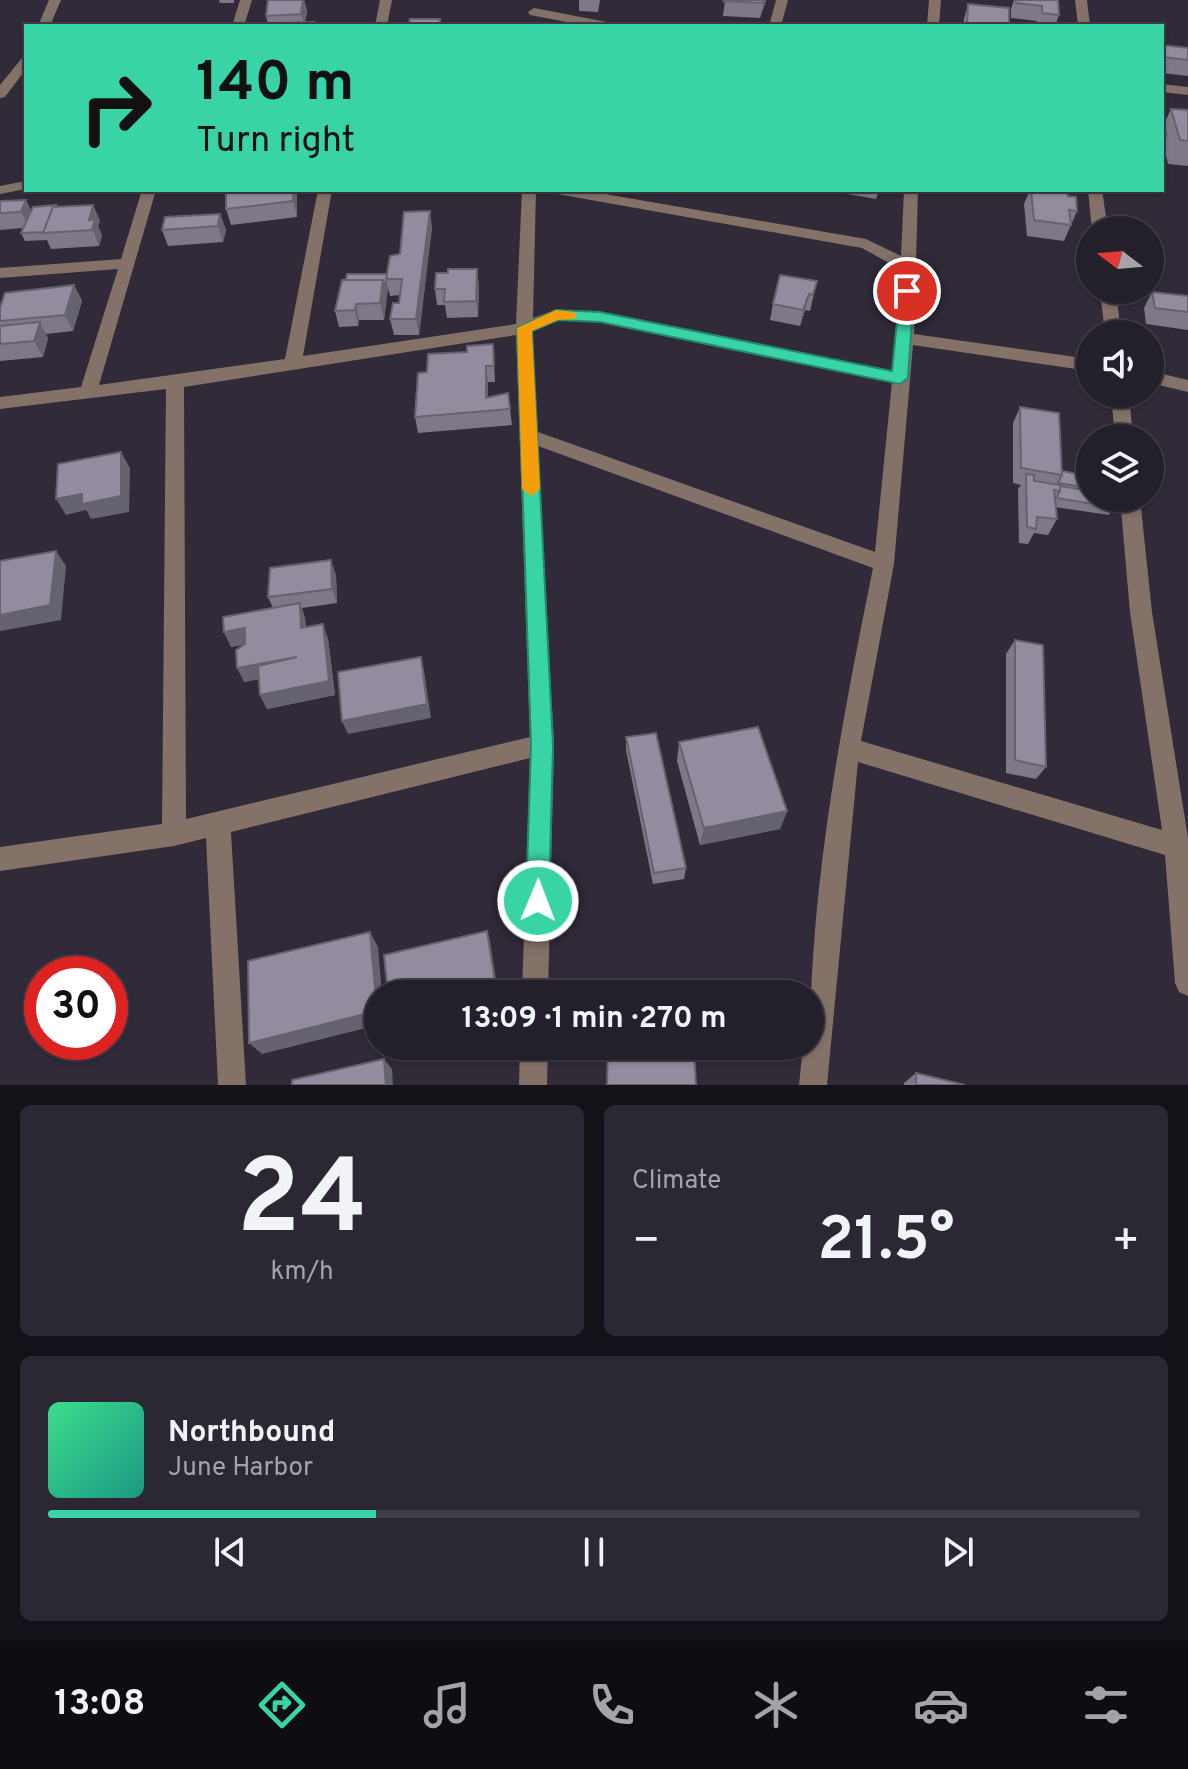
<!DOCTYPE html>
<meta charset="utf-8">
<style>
body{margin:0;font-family:Overpass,sans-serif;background:#2c2833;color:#f1f3f6;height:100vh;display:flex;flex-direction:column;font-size:30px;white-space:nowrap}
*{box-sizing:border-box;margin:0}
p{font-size:26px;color:#a3a3a9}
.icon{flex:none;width:44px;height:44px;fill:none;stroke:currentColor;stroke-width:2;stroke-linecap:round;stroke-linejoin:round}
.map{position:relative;height:1085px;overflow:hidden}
.drawer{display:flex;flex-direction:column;gap:20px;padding:20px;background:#141218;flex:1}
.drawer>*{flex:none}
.guide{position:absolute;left:24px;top:24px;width:1140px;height:168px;border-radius:0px;box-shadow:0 2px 6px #0004,0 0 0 2px #413e47;background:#38d4a6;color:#111;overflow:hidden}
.needle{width:52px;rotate:286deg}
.tools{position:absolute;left:1076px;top:216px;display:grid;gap:16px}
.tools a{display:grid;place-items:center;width:88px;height:88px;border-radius:50%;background:#24202b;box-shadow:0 2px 6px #0004,0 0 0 2px #413e47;font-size:40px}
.speed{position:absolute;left:24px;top:956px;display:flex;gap:16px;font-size:40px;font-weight:700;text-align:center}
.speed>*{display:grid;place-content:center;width:104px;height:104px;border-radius:50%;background:#24202b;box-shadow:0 2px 6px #0004,0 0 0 2px #413e47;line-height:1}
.speed .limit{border:12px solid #d22;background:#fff;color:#111}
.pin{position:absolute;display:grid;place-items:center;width:68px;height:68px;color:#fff;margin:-34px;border:4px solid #fff;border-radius:50%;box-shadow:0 2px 8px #0007}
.me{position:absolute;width:88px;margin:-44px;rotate:1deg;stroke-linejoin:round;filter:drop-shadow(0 0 6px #0008)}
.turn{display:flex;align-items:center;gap:28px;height:168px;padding:0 40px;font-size:36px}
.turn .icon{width:104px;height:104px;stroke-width:2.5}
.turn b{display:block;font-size:56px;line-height:68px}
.big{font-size:60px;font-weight:700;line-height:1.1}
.drawer .widget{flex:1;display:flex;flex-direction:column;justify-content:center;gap:12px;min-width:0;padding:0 28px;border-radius:12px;background:#2c2833}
.drawer .dial{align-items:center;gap:0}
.dial b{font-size:104px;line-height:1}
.song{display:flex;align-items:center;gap:24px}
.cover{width:96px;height:96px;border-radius:12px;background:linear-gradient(135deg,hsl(150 70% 55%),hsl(170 70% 35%))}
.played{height:8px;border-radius:4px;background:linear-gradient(90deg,#38d4a6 30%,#413e47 30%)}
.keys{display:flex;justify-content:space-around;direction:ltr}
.heat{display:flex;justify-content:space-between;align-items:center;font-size:44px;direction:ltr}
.drawer .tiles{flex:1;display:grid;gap:20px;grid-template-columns:1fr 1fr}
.widget:last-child{grid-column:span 2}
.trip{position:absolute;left:364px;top:980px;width:460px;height:80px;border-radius:40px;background:#24202b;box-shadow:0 2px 6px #0004,0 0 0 2px #413e47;font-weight:700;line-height:80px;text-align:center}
.tabs{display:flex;height:128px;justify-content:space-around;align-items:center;background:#0e0d11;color:#a3a3a9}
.tabs .icon{width:56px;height:56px}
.tabs .active{color:#38d4a6}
.tabs b{font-size:36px;color:#f1f3f6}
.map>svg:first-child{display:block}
</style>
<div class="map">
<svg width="1188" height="1085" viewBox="0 0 1188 1085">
<rect width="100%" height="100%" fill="#302a39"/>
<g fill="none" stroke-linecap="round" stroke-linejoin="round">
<g fill="#847168" fill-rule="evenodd">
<path d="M49 0H61L50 26H38Z"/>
<path d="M240 0H252L244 26H232Z"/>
<path d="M380 0H392L387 26H375Z"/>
<path d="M776 0H788L781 26H769Z"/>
<path d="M929 0H941L939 26H927Z"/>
<path d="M1075 0H1087L1090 26H1078Z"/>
<path d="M534 8 607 22 613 26H588L530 15 528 12Z"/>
<path d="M26 57V69L5 97 0 98V85L22 58Z"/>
<path d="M1162 84 1188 87V95L1162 92Z"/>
<path d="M26 181V189L0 194V186Z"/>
<path d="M142 190H156L99 385 285 359 318 190H332L303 356 516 324 522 190H536L533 318 556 310 600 312 893 371 900 269 862 248 557 194 550 190H582L866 239 901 256 904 190H918L914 334 1090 359V371L913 345 894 564 861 741 1162 830 1130 612 1120 498H1140L1152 612 1188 838V996L1179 992 1175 983 1165 855 858 762 827 1085H799L803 1046H810C810 887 841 725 873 568L538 446 554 745 548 994H522L530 758 231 832 246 1085H218L206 838 174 846 0 871V847L162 824 166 389 0 409V397L81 387 118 269 0 278V268L121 259ZM558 320 600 322 892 382 875 552 538 432 532 331ZM516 335 530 737 186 819 184 387Z"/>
<path d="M1088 190H1102L1108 230H1092Z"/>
<path d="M1100 290H1116L1121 334H1105Z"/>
<path d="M1150 371 1188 380V392L1150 383Z"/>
<path d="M1111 394H1129L1133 438H1115Z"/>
<path d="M520 1046H548L547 1085H519Z"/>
</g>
</g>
<g fill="#7e7888">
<path d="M219 0H234V3H220Z"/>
<path d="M268 0H304L307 11 305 22H314L315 26H258L268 24 266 16Z"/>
<path d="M579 0H600L598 12 579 11Z"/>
<path d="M725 0H766L760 18 723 16Z"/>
<path d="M1014 0H1058L1059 15 1055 26H1037V21L1011 18V9Z"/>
<path d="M968 4 1009 26H963L964 19Z"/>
<path d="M1162 45 1188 48V76L1162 73Z"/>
<path d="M1171 109 1188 110V166L1168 164 1163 143 1162 144V123L1164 124Z"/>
<path d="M226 190H297V217L231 225 226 209Z"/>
<path d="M825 190H879L876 199Z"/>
<path d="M1030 190H1047L1068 196 1077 211 1064 241 1027 236 1024 204Z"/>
<path d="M0 201 31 211 57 207 93 205 100 221 98 226 102 235 99 246 51 249 47 240 25 241 21 233 23 228 0 230Z"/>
<path d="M220 214 226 230 223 242 168 246 162 230Z"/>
<path d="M432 227 419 335H394L390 319 399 303 400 295 390 296 388 288 384 320H359L358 326 339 327 335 311 387 274 400 254Z"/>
<path d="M817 281 810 311 805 310 800 326 770 320 773 304Z"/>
<path d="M74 285 82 301 73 331 46 334 48 338 43 357 0 361V308Z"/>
<path d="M479 285 478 317 447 318 445 305H437L435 289Z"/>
<path d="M1152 292 1188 296V330L1146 324 1144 308Z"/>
<path d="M493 344 495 382H488V398L508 393 512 425 418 433 415 417 427 372 467 352Z"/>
<path d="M1020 407 1062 471 1090 476V498L1113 507 1109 515 1055 507 1057 519 1048 535 1034 533 1028 544 1019 543 1018 489 1021 485 1013 483V423Z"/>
<path d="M336 575 337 603 302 608 305 618 306 627 328 639 335 695 267 709 260 695 259 679 244 682 245 644 231 647 224 632 273 608 268 597Z"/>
<path d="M1015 640 1046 767 1036 779 1006 773V654Z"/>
<path d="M626 737 686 868 684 879 653 884 626 750Z"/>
<path d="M679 742 787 811 780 829 700 845 677 761Z"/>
<path d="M916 1073 965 1085H904V1083Z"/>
</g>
<g fill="#67626f">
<path d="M303 0H304L307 11 305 26 301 14Z"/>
<path d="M764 0H766L765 4 760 18Z"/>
<path d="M293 190H297V217L293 201Z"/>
<path d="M26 200 34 216 29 228 21 212Z"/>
<path d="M93 205 100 221 98 226 102 235 99 246 89 220Z"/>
<path d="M430 211 432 227 419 335 416 319Z"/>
<path d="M220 214 226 230 223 242 218 226Z"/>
<path d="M477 269 479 285 478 317 476 301Z"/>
<path d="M383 280H386L388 288 384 320 380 303Z"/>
<path d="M74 285 82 301 73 331 65 315Z"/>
<path d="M809 294 805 310 800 326 803 310Z"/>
<path d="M356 304 359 320 358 326 355 310Z"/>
<path d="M40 322 48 338 43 357 34 341Z"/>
<path d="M486 366 488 382V414L486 398Z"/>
<path d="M121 452 130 468 129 512 91 519 86 510 66 515 56 499Z"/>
<path d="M56 551 66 566 61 620 0 631V615Z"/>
<path d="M331 560 336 575 337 603 332 589Z"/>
<path d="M300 603 305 618 307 643 301 628Z"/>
<path d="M323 624 328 639 335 695 267 709 260 695Z"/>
<path d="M245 628 252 643 231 647 224 632Z"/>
<path d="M297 657 303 671 244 682 237 668Z"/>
<path d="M421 657 424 671 431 718 348 734 342 721Z"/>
<path d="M787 811 780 829 700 845 704 828Z"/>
<path d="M487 931 490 941 498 994H497Z"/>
<path d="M370 932 378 947 382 994H378V1025L262 1054 249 1043Z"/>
<path d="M418 1046H450L422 1053Z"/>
<path d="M384 1059 392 1069 393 1085H386Z"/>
</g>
<g fill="#938c9e" stroke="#67626f" stroke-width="2">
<path d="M268 0H303L301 14 266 16Z"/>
<path d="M725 0H764L762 3 724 1Z"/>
<path d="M1016 0H1058L1059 15 1042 13V6L1016 3Z"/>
<path d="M968 4 1009 8V26H967Z"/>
<path d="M410 19H440L439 26H409Z"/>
<path d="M314 22 313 26H258V24Z"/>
<path d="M1162 45 1188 48V60L1162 57Z"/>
<path d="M1171 109 1188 110V141L1180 140Z"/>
<path d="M1162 123 1164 124 1167 136 1162 135Z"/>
<path d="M226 190H293V201L226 209Z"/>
<path d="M1031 190H1047L1067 192 1068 196 1076 197 1077 211 1069 210 1071 225 1034 220Z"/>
<path d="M26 200 21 212 0 213V201Z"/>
<path d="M57 205 53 207 44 232 21 233 33 207Z"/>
<path d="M93 205 89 220 95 219 92 230 43 233 53 207Z"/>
<path d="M430 211 416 319H390L393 303H399L402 279H386L390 256 400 254 404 212Z"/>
<path d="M220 214 218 226 162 230 165 217Z"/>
<path d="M448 269H477L476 301 444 302 445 289H435L436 273H448Z"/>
<path d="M347 274H387L385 288 383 280H346Z"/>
<path d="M780 275 817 281 813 295 809 294 803 310 773 304Z"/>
<path d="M342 280H383L380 303 356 304 355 310 335 311Z"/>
<path d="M74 285 65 315 0 321V308L5 293Z"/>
<path d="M1152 292 1188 296V312L1155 308Z"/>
<path d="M40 322 34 341 0 344V326Z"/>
<path d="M493 344 494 366H486V398L508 393 510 409 415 417 418 373 427 372 428 354 467 352V346Z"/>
<path d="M1020 407 1059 413 1062 475 1021 468Z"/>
<path d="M121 452V496L82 504V494L56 499 58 464Z"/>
<path d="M1062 471 1090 476V488L1058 483 1062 475Z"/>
<path d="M1026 474 1034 475V481L1060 485V491L1054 490 1057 519 1037 517 1036 529 1027 527Z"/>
<path d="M1060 486 1090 491V498H1112L1113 507 1056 498 1060 491Z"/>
<path d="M56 551 50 605 0 615V561Z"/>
<path d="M331 560 332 589 268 597 270 568Z"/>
<path d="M300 603 301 628 323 624 329 681 260 695 258 666 297 657 237 668 236 650 245 644V628L224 632 223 617Z"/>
<path d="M1015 640 1043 645 1046 767 1015 760Z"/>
<path d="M421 657 427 704 342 721 338 672Z"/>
<path d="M758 727 787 811 704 828 679 742Z"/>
<path d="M656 733 686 868 654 873 626 737Z"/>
<path d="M487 931 497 994H413V991L401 994H388L384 955Z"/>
<path d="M370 932 377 1011 249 1043 248 961Z"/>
<path d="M608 982 692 983V994H608Z"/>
<path d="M608 1046H694L696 1085H607Z"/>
<path d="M384 1059 386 1085H292V1080Z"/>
<path d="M916 1073 965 1085H916Z"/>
</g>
<path fill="#38d4a6" stroke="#248a6c" stroke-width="2" d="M907 286 914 291 908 378 900 384 600 322 558 320 532 331 553 745 549 901 546 909 538 912 530 909 526 901 531 745 517 328 556 310 600 312 892 371 900 291Z"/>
<path fill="#f59e0b" d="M556 310 574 312 577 315 574 319 558 320 532 331 540 489 531 496 522 489 517 328Z"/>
</svg>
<div class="tools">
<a><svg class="needle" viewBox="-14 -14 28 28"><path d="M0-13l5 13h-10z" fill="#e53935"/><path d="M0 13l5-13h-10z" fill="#a3a3a9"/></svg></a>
<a><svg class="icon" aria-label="sound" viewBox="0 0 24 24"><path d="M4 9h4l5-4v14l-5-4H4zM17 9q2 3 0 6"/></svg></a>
<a><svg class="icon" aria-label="layers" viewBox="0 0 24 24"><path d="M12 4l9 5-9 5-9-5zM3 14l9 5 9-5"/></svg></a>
</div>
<div class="speed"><div class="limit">30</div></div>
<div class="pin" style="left:907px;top:291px;background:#d93025"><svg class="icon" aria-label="arrive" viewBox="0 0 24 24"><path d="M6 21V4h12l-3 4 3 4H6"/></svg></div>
<svg class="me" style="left:538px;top:901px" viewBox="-20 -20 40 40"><circle r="17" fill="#38d4a6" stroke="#fff" stroke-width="3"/><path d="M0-11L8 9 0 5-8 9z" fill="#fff"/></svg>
<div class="trip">13:09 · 1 min · 270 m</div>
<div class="guide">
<div class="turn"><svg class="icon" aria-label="right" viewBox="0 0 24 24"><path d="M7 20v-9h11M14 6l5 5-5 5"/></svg><div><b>140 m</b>Turn right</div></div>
</div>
</div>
<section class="drawer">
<div class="tiles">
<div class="widget dial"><b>24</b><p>km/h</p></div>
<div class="widget"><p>Climate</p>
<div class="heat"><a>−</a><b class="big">21.5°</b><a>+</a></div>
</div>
<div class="widget">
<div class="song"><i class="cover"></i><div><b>Northbound</b><p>June Harbor</p></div></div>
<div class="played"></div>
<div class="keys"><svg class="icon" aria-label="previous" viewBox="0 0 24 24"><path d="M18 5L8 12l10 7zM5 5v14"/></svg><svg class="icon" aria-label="pause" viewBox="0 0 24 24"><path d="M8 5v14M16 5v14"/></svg><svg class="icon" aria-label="next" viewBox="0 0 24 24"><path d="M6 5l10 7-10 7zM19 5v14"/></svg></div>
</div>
</div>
</section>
<nav class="tabs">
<b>13:08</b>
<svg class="icon active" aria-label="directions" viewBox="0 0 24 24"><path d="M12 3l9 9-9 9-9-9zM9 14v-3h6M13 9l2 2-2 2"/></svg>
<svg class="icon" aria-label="music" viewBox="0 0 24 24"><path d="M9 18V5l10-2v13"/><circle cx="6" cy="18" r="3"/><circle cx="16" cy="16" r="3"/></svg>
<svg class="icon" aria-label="phone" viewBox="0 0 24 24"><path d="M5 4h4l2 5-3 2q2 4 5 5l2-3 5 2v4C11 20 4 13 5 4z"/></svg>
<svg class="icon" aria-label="climate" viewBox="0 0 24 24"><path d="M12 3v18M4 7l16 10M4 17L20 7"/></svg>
<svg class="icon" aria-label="car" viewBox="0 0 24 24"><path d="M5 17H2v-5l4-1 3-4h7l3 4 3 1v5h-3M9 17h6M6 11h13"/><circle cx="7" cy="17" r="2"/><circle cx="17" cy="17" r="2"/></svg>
<svg class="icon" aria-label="filters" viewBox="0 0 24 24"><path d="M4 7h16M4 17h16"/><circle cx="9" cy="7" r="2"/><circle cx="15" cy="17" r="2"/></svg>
</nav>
